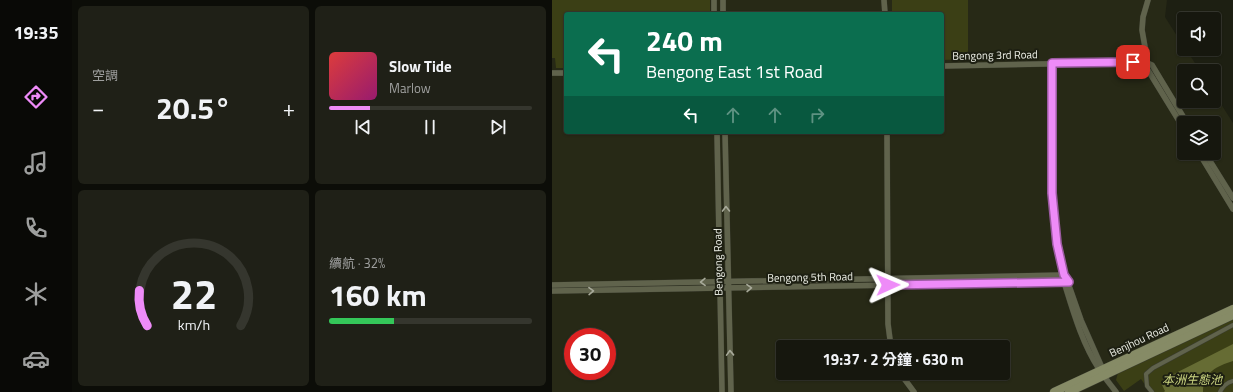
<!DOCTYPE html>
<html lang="zh-TW">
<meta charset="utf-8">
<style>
body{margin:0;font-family:"Titillium Web","Noto Sans TC",sans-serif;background:#1f2017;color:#f1f3f6;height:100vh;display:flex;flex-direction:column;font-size:15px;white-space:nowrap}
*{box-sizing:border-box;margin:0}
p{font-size:13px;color:#9e9f9e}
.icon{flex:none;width:22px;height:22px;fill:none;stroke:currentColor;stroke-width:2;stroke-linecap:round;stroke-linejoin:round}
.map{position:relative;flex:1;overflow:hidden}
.details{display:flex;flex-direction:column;gap:6px;padding:6px;background:#0c0d08;width:480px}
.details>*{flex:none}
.hud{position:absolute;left:12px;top:12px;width:380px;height:122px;border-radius:4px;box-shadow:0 1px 3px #0004,0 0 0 1px #35362e;background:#0b6e4f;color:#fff;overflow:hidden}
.fabs{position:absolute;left:625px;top:12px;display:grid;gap:8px}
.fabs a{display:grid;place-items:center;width:44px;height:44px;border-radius:4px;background:#16170e;box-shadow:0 1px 3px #0004,0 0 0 1px #35362e;font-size:20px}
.speed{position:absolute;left:12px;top:328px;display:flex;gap:8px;font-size:20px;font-weight:700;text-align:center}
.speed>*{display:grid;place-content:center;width:52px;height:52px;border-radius:50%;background:#16170e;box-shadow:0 1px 3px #0004,0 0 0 1px #35362e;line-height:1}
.speed .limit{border:6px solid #d22;background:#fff;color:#111}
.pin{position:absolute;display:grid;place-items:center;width:34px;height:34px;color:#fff;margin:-17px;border-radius:8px;box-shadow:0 2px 6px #0006}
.me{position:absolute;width:44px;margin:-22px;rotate:89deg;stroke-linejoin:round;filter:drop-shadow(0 0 3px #0008)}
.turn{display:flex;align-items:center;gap:14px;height:84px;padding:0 16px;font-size:18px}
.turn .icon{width:52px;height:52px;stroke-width:2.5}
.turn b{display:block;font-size:28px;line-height:34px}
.lanes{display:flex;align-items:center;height:38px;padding:0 16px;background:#0003;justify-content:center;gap:20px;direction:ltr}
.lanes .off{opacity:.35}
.big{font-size:30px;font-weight:700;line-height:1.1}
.details .card{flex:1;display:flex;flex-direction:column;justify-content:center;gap:6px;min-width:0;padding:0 14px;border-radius:6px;background:#1f2017}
.details .dial{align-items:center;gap:0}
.dial svg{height:104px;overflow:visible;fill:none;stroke:#35362e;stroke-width:7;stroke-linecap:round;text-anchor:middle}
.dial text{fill:#f1f3f6;stroke:none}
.song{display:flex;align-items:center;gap:12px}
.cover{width:48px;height:48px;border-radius:6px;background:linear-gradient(135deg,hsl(0 70% 55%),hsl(320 70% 35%))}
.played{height:4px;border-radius:2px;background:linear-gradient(90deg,#ee8bf8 20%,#35362e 20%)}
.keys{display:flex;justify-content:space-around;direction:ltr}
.heat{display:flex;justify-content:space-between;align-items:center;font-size:22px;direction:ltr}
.charge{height:6px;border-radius:3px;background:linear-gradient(90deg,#34c759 32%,#35362e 0)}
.details .tiles{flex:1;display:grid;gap:6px;grid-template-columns:repeat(2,1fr)}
.trip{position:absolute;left:224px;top:340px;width:234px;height:40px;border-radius:4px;background:#16170e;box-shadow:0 1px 3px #0004,0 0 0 1px #35362e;font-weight:700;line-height:40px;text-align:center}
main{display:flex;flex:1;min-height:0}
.tab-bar{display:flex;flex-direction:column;width:72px;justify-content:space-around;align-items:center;background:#090906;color:#9e9f9e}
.tab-bar .icon{width:28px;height:28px}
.tab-bar .current{color:#ee8bf8}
.tab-bar b{font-size:18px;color:#f1f3f6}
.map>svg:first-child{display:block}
</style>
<main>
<nav class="tab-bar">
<b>19:35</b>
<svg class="icon current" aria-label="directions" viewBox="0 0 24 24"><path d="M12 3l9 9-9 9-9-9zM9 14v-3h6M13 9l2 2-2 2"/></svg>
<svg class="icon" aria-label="music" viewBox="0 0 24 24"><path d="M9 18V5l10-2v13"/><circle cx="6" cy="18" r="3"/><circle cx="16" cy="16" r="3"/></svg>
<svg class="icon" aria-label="phone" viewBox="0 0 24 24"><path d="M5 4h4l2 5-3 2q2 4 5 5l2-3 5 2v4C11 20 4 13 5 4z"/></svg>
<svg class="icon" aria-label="climate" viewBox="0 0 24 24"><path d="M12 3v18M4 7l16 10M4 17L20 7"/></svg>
<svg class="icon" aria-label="car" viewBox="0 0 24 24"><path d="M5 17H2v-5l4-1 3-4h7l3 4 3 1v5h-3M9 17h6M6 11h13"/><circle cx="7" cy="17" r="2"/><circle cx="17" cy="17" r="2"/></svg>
</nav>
<section class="details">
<div class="tiles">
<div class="card"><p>空調</p>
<div class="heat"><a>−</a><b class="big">20.5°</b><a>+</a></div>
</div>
<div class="card">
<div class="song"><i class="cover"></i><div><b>Slow Tide</b><p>Marlow</p></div></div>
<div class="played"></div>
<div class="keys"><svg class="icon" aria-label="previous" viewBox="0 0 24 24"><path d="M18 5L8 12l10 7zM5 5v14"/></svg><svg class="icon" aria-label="pause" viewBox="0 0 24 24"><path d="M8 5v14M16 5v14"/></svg><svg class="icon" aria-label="next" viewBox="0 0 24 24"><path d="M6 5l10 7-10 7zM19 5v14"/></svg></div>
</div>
<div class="card dial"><svg viewBox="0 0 100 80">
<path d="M14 69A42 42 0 1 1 86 69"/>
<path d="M14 69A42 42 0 0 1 8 42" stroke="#ee8bf8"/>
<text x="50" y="56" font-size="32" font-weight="700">22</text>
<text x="50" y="72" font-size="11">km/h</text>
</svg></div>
<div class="card"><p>續航 · 32%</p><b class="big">160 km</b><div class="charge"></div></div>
</div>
</section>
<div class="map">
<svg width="681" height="392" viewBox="0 0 681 392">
<rect width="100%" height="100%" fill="#1d1f12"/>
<path fill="#272916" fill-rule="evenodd" d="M0 0H615L613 17 632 47V49H634L648 71H632V101H662V93L681 123V392H0ZM14 14H390V132H14ZM632 123H662V153H632ZM21 337H55V371H21ZM231 347H451V373H231Z"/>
<g fill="#3b3f15">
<path d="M0 0H158V14H14V68H4L3 58H0Z"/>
<path d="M340 0H416V59L390 60V14H340Z"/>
<path d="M681 319V392H598L589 379 572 391 564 380 566 373Z"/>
</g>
<path fill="#666c34" d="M681 344V361C665 366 651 372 651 392H612L613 391 610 385 614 378Z"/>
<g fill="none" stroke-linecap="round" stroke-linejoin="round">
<defs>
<g id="pedestrian">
<path d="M600 392 595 386 594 374 601 368 681 325"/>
<path d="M668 392C671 386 674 383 681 381"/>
</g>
<g id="minor">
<path d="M162 0V14"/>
<path d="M171 0V14"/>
<path d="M332 0 333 14"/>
<path d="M596 0 591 17 590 30 593 47 594 67 632 129"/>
<path d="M500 63V193L505 244 512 275V282C521 311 530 343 547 369 552 377 558 384 564 392"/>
<path d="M390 66 593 62 600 65 635 123"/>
<path d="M0 73H14"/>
<path d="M165 132 170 392"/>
<path d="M173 132 179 392"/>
<path d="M335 132 336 324 339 347"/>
<path d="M647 153 681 209"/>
<path d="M653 153 681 198"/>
<path d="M515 280 529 320 552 372"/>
<path d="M0 285 512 275"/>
<path d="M0 291 517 282"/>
<path d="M348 373 362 392"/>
</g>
<g id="secondary">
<path d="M502 392 681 309"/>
<path d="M517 392 681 315"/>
</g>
</defs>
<use href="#pedestrian" stroke="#3a3c30" stroke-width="5"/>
<use href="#minor" stroke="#3a3c30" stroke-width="6"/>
<use href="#secondary" stroke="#3a3c30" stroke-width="9"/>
<use href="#pedestrian" stroke="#60634c" stroke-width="4"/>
<use href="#minor" stroke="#60634c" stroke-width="5.5"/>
<use href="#secondary" stroke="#868b66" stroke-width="8"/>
</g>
<defs><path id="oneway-chevron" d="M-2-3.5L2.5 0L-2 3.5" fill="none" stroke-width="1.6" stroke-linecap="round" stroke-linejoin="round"/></defs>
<g stroke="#a8aa9a">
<use href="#oneway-chevron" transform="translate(174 209) rotate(-91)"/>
<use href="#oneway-chevron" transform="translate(151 282) rotate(179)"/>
<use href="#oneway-chevron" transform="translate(197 288) rotate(-1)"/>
<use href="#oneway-chevron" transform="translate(39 291) rotate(-1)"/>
<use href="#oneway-chevron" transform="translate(178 353) rotate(-92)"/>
</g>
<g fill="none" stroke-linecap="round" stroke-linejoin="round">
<defs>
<path id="route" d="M336 285 517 282 512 275 505 244 500 193V63L581 62"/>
</defs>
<use href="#route" stroke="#9b5aa1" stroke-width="10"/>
<use href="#route" stroke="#ee8bf8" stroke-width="7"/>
</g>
<g text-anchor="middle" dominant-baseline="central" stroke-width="4" stroke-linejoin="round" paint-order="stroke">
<g font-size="11" fill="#eff1e8" stroke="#1d1f12">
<text transform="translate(443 55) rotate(-1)">Bengong 3rd Road</text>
<text transform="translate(166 262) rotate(-91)">Bengong Road</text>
<text transform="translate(258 277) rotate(-1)">Bengong 5th Road</text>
<text transform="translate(587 340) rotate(-25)">Benjhou Road</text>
</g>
<g font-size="12" font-style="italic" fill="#cdd782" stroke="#1d1f12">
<text x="640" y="379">本洲生態池</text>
</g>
</g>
</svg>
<div class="fabs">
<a><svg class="icon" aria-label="sound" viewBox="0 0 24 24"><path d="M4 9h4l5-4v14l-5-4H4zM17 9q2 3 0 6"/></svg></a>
<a><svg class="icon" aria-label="search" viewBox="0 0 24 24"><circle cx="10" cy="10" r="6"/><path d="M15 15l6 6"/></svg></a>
<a><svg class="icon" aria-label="layers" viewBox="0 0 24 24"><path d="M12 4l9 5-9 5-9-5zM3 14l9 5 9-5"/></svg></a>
</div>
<div class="speed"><div class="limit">30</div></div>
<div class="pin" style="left:581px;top:62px;background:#d93025"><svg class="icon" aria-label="arrive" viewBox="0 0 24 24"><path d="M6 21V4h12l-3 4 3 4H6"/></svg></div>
<svg class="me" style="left:336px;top:285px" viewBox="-20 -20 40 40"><path d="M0-17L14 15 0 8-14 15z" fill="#ee8bf8" stroke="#fff" stroke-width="4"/></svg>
<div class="trip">19:37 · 2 分鐘 · 630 m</div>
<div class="hud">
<div class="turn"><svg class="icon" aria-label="left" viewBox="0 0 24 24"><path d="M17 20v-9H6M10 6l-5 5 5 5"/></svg><div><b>240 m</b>Bengong East 1st Road</div></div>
<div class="lanes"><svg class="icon" aria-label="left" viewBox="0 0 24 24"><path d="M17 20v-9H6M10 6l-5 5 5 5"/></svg><svg class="icon off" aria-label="ahead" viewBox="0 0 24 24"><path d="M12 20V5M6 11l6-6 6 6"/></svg><svg class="icon off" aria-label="ahead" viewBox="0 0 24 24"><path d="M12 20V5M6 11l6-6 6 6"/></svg><svg class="icon off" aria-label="right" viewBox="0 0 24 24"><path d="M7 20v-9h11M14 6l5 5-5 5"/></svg></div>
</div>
</div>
</main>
